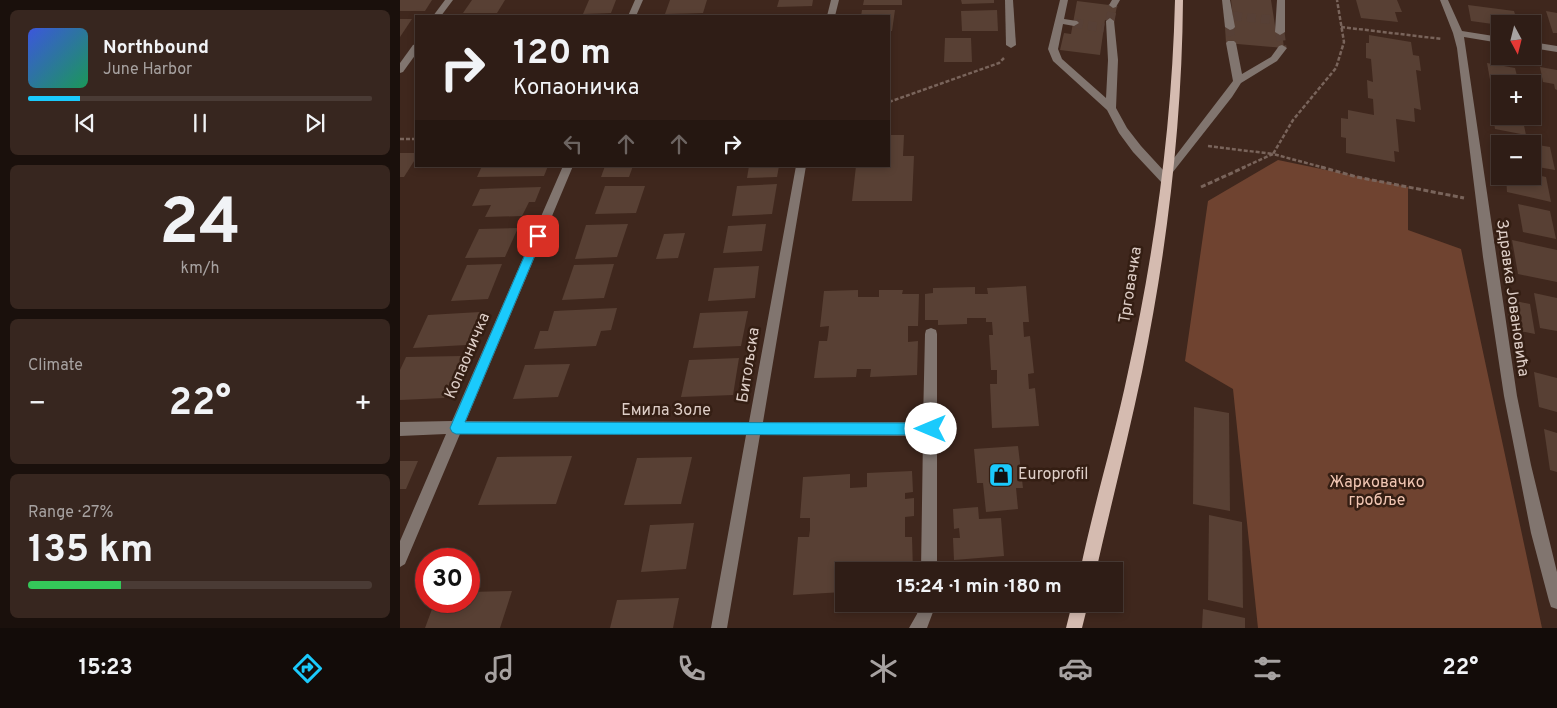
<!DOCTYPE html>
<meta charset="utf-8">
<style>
body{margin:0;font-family:Overpass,sans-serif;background:#37261f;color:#f1f3f6;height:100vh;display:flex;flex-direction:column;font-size:19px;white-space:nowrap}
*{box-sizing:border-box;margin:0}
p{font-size:16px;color:#a7a2a1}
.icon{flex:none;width:28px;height:28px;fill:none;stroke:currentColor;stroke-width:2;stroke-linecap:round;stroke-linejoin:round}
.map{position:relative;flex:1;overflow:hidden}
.drawer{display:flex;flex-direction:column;gap:10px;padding:10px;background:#1a100c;width:400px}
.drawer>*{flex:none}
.banner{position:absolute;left:15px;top:15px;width:475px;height:152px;border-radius:0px;box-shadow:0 2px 8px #0003,0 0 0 1px #4a3b35;background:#2f1d16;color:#f1f3f6;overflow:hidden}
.needle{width:32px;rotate:173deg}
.tools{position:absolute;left:1091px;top:15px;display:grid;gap:10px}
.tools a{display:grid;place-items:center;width:50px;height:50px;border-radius:0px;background:#2f1d16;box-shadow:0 2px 8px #0003,0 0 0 1px #4a3b35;font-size:25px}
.speed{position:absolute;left:15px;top:548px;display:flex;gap:10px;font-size:25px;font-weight:700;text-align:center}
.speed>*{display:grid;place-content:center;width:65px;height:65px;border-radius:50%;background:#2f1d16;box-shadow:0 2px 8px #0003,0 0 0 1px #4a3b35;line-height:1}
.speed .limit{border:8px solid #d22;background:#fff;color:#111}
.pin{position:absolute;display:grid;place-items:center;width:42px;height:42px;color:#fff;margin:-21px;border-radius:10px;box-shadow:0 2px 8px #0006}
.me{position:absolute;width:55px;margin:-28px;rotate:270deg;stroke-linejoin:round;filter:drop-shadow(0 0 4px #0008)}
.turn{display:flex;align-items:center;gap:18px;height:105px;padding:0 15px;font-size:22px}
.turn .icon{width:65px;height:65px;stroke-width:2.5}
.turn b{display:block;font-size:35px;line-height:42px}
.lanes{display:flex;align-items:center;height:48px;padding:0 15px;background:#0003;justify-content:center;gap:25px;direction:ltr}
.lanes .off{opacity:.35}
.big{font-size:38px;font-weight:700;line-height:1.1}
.drawer .widget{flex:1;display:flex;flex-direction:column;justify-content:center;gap:8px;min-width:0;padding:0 18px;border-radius:8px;background:#37261f}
.drawer .dial{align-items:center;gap:0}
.dial b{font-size:65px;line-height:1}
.song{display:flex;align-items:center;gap:15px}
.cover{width:60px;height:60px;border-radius:8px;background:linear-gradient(135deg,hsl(230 70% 55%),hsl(150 70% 35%))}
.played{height:5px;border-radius:2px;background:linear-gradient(90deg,#1bcafc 15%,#4a3b35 15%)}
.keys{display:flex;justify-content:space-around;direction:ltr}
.heat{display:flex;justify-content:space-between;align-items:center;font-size:28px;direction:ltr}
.charge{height:8px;border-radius:4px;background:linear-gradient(90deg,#34c759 27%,#4a3b35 0)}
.trip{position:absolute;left:435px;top:562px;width:288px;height:50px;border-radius:0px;background:#2f1d16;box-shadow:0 2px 8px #0003,0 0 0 1px #4a3b35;font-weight:700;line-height:50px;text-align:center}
.menu{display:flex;height:80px;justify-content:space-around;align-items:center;background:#130c09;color:#a7a2a1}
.menu .icon{width:35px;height:35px}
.menu .active{color:#1bcafc}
.menu b{font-size:22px;color:#f1f3f6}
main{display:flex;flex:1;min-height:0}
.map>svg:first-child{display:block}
</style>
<main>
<section class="drawer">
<div class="widget">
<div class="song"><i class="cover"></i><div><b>Northbound</b><p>June Harbor</p></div></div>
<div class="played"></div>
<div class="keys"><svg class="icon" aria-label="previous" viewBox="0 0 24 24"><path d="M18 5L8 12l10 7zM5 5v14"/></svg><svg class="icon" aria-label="pause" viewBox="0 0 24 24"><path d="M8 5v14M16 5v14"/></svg><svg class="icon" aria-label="next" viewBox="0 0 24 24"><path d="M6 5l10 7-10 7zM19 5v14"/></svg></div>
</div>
<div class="widget dial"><b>24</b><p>km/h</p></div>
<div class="widget"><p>Climate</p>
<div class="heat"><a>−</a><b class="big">22°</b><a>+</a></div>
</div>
<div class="widget"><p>Range · 27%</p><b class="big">135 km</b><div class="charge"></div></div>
</section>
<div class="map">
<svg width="1157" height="628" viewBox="0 0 1157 628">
<rect width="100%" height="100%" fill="#3f271d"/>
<path fill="#6f4330" d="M878 160 1008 187V230L1061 249 1142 628H858L833 389 785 361 808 201Z"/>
<g fill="#584034">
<path d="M0 0H32L25 11H0Z"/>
<path d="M72 0H105L97 13H63Z"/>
<path d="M189 0H216L211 13 183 14Z"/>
<path d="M270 0H307L303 13 265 14Z"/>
<path d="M379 0H413L412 6 377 7Z"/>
<path d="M464 0H502V5H463Z"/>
<path d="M561 0H594V3L562 4Z"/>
<path d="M831 0H871L876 32H882L884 48 826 43 825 27 834 28Z"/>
<path d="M956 0H997L1002 12H995L998 22 961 18Z"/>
<path d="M677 1 717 6 714 21 705 20 700 55 660 50 664 33 671 34Z"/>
<path d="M1068 5 1114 11 1118 24 1100 25 1071 21Z"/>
<path d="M462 10H495L492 31H489V16H461Z"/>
<path d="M597 10 598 31H562L561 11Z"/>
<path d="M1146 11 1157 13V33H1153Z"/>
<path d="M0 19H12L0 37Z"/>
<path d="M969 35 1011 42 1013 55 1019 56 1021 71 1016 70 1021 110 1014 108 1015 122 996 119 999 152 994 151 995 162 946 153V138L941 137V118L948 119V110L974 115 973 99 968 98 967 80 973 82 971 59 966 58V43H969Z"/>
<path d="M545 38H571L572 62H544Z"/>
<path d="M1100 56H1129L1131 65 1101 60Z"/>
<path d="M1087 63 1115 68 1119 84H1100V86L1091 85Z"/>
<path d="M1140 67 1157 70V90L1155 89 1154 84 1143 82Z"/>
<path d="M1092 110 1100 111V116H1122L1126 135 1095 129Z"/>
<path d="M489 135H504L503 156H514L512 201H452L456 166H489Z"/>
<path d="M1108 139 1129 143V144H1109Z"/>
<path d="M1132 144 1150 147 1155 170 1132 166Z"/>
<path d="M0 153H16V158L4 177H0Z"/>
<path d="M82 166H148L144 176 77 177Z"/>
<path d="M205 166H233L229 177H201Z"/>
<path d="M349 166H379L377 177 347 178Z"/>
<path d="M1132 174 1146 177 1151 202 1107 192 1106 176H1132Z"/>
<path d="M377 184 372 214 332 216 337 186Z"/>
<path d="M205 186H245L236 213 195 214Z"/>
<path d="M141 187 135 202H129L122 216 85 217 91 205 72 206 80 189Z"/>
<path d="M1118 204 1150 211 1156 239 1123 232Z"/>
<path d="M228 224 217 257 175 259 186 225Z"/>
<path d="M366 224 362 251 323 253 328 226Z"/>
<path d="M118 228 105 257 65 258 79 229Z"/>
<path d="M285 233 278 258 256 259 264 234Z"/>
<path d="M1112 240 1157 250V282L1118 274Z"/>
<path d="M102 264 88 299 51 301 67 265Z"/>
<path d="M214 264 204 298 162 300 174 265Z"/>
<path d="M359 266 355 298 308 301 314 268Z"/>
<path d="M626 286 629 322H623L624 337 630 336 634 373 628 374 629 389 635 388 639 426 592 428 590 384H597V370H591L589 335H593L592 322H586V318H567V324L538 325V320H525V294L533 293V288L575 287V294H588L587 288Z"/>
<path d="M458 290V297H479V290H503L502 294H519L518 326H508V342L518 341 517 375 470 377 471 369H457L456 377 414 378 419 341H427L428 335 429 326 420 327 424 291Z"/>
<path d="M1134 293 1157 298V331L1140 328Z"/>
<path d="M1106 299 1130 304 1135 334 1111 329Z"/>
<path d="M217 308 211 330 201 331 196 346 134 349 140 331H148L154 311Z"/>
<path d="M348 311 341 346 293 348 300 313Z"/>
<path d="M80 312 66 345 13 348 28 315Z"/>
<path d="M62 356 44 398 0 400V370L6 357Z"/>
<path d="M339 358 333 395 281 397 289 360Z"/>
<path d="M170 364 158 397 113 399 125 365Z"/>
<path d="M1134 372 1157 378V412L1139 407Z"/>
<path d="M794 407 829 413 830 511 793 504Z"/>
<path d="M1144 429 1157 433V472L1150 470Z"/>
<path d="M618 446 623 488H616L618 509 586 512 583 483H577L574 449Z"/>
<path d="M172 456 156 504 78 505 97 457Z"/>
<path d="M292 457 281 504 224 505 237 458Z"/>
<path d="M0 461H18L6 489H0Z"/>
<path d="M512 471 513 492 505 493V499L514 498V516L505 517V537H512L513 571H444L443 592 393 595 398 537H409L410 530V518H400L403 477 450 474V488L467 487V473Z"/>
<path d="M578 507 579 519 601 518 604 556 554 560 553 538H560L559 528 554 529 553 509Z"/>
<path d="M809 515 842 522 843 608 808 600Z"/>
<path d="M294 523 286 569 241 572 250 525Z"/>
<path d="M112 591 100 628H25L35 601H69V592Z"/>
<path d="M279 598 273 628H210L217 600Z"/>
<path d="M803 609 845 618V628H802Z"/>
</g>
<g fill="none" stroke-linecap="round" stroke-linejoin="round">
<g stroke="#574036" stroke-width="9" stroke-dasharray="9 5" stroke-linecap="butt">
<path d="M833 16 874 20"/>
<path d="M710 21 713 5"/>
<path d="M674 23 704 28"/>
<path d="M830 27 831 43"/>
<path d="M880 32 882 48"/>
</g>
<g stroke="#79645b" stroke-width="2.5" stroke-dasharray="4 2" stroke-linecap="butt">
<path d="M941 27 1042 39"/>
<path d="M489 102 599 63 604 58"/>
<path d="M0 139H16"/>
<path d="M808 146 873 154 893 120 936 68 944 42 937 0"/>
<path d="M842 168 873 154 925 168"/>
</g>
<g stroke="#79645b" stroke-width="3" stroke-dasharray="5 2.5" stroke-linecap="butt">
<path d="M921 167 957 177 1064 198"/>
<path d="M801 187 845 167"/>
</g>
<g fill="#81756f" fill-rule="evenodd">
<path d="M45 0H53L41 16H33Z"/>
<path d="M235 0H243L236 16H228Z"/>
<path d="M431 0H439L435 16H427Z"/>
<path d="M605 0H613L616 45 611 48 606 45Z"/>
<path d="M660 0H668L664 19 677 21 679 23 674 26 663 24 658 49 662 59 706 98 708 60 706 21 710 18 714 21 718 60 716 108 727 128 741 146 764 171 833 81 826 43 828 41H834L836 43 842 74 871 57 879 46 882 45 887 48 877 61 841 83 832 97 769 177 772 181 767 185 763 184 733 152 719 133 707 110 653 61 648 49Z"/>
<path d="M712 0H720L716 7 713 8 709 5Z"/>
<path d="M822 0H830L835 27 833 29 830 30 825 27Z"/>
<path d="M877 0H885V32L880 35 875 32Z"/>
<path d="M1040 0H1048L1062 31 1100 37V43L1064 37 1117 396 1131 465 1157 572V609L1151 607 1149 601 1131 533 1104 396 1083 257 1057 48 1053 33Z"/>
<path d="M1132 42 1157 46V52L1132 48Z"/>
<path d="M16 44V54L3 72 0 73V63L13 45Z"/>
<path d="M163 166H173L66 421 349 422 396 166H406L363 422H523L525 334 526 330 531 328 536 330 537 334V571H521L523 436 360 435 327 628H311L346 435 60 434 5 564 0 567V541L46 434 0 436V422L52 421Z"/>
<path d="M520 604H536L527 628H509L517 614Z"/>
</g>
<g fill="#d5bbb0" fill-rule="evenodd">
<path d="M775 0H783C782 125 767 250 742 372 728 438 711 505 696 571H680C694 504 714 439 728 372 755 250 772 125 775 0Z"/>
<path d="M672 604H688L682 628H666Z"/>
</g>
</g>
<path fill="#1bcafc" stroke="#1283a4" d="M138 232 143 236 65 422 531 423 536 425 538 429 536 433 531 435 56 434 52 432 50 428 133 236Z"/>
<defs>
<symbol id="shop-square" viewBox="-11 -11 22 22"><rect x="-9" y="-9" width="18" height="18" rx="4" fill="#1bcafc" stroke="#341e13"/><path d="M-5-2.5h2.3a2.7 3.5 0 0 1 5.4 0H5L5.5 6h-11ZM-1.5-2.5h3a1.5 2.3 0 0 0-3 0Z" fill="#111"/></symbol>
</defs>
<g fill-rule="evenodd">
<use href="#shop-square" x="587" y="461" width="28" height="28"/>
</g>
<g text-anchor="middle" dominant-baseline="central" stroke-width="5" stroke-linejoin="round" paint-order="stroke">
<g font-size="16" fill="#decec7" stroke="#341e13">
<text transform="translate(731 285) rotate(-81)">Трговачка</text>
<text transform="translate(1112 298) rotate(82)">Здравка Јовановића</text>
<text transform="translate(68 356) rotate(-67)">Копаоничка</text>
<text transform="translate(349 365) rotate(-81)">Битољска</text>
<text x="266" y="411">Емила Золе</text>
</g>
<g font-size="16" fill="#decec7" stroke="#341e13" text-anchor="start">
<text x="618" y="475">Europrofil</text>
</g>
<g font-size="16" fill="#f1c6b3" stroke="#341e13">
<text x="977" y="483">Жарковачко<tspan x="977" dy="18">гробље</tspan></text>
</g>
</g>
</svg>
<div class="tools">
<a><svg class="needle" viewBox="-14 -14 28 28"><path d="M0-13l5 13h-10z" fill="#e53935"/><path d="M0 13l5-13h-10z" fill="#a7a2a1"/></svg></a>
<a>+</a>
<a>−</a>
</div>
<div class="speed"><div class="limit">30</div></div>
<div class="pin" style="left:138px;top:236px;background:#d93025"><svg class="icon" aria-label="arrive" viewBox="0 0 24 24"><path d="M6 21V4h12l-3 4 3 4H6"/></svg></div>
<svg class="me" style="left:531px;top:429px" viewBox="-20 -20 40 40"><circle r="19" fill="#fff"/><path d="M0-13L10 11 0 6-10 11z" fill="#1bcafc"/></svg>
<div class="trip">15:24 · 1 min · 180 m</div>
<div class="banner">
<div class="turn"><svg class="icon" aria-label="right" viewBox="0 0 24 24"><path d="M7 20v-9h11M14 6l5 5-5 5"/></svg><div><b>120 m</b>Копаоничка</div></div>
<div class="lanes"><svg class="icon off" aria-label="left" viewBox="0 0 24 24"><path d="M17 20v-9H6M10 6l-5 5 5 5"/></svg><svg class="icon off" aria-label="ahead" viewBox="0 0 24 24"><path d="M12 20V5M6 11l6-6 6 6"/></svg><svg class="icon off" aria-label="ahead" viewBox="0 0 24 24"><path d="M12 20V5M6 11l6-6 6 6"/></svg><svg class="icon" aria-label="right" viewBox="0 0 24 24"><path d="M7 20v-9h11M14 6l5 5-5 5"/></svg></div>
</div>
</div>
</main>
<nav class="menu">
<b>15:23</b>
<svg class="icon active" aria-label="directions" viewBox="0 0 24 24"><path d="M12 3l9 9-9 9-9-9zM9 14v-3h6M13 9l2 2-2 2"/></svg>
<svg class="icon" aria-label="music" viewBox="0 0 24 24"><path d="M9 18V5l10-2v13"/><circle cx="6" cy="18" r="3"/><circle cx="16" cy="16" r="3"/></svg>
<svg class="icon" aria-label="phone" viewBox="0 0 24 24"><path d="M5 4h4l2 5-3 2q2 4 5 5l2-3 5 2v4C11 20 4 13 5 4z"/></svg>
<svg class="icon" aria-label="climate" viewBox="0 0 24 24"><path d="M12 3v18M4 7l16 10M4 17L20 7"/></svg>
<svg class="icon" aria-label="car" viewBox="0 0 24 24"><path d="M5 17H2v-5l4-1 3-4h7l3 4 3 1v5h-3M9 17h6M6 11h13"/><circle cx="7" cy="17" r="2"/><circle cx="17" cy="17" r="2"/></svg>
<svg class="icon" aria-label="filters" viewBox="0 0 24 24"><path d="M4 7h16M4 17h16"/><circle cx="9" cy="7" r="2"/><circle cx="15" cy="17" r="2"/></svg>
<b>22°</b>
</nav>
